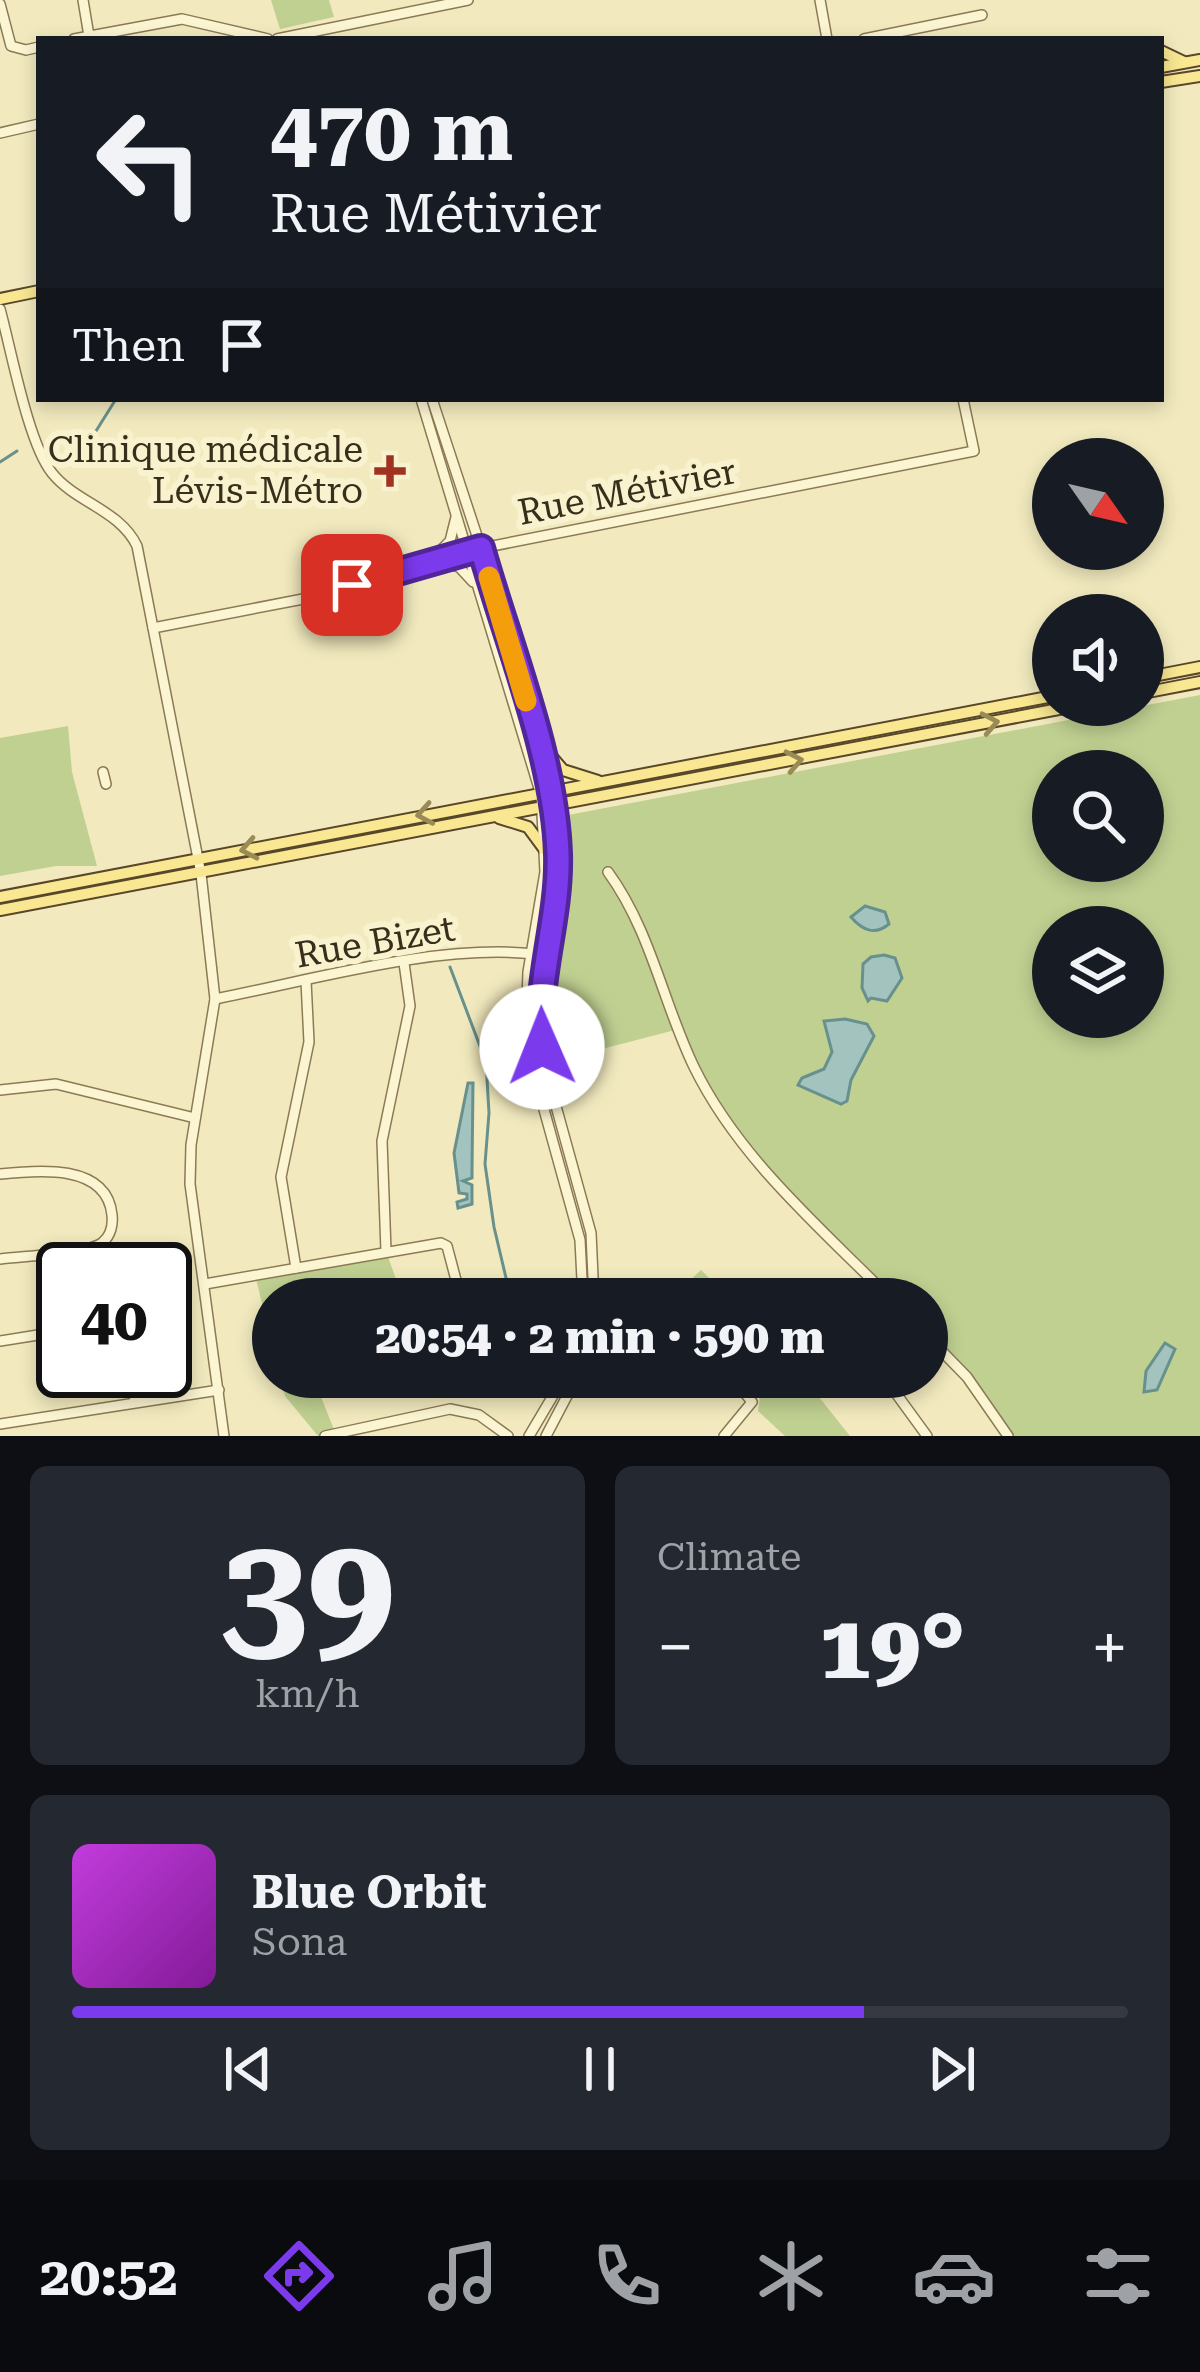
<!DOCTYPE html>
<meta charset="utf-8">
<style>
body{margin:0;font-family:"Roboto Serif",serif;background:#242831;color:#f1f3f6;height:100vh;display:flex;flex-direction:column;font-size:45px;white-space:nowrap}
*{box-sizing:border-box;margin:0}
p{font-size:39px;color:#9ea1a6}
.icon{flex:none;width:66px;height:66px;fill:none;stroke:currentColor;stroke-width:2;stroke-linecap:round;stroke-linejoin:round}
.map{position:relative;height:1436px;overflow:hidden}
.panel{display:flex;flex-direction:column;gap:30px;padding:30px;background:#0d0f14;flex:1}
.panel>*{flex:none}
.guide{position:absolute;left:36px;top:36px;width:1128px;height:366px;border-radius:0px;box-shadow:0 6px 18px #0003;background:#171b24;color:#f1f3f6;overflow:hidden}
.needle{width:78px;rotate:124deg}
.tools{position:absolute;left:1032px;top:438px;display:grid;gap:24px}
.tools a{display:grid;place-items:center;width:132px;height:132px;border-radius:50%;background:#171b24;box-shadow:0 6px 18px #0003;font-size:60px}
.speed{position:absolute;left:36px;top:1242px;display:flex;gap:24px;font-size:60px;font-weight:700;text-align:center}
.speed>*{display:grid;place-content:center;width:156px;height:156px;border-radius:50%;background:#171b24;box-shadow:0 6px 18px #0003;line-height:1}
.speed .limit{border:6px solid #111;border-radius:18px;background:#fff;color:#111}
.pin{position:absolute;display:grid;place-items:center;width:102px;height:102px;color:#fff;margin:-51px;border-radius:24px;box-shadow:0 6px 18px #0006}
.me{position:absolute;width:132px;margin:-66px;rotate:359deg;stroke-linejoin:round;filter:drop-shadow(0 0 9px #0008)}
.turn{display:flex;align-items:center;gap:42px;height:252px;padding:0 36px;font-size:54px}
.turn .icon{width:156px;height:156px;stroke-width:2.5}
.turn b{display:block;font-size:84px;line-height:102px}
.then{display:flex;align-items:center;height:114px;padding:0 36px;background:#0003;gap:24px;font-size:45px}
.big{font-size:90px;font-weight:800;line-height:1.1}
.panel .tile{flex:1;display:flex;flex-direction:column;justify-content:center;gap:18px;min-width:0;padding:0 42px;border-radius:18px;background:#242831}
.panel .dial{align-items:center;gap:0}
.dial b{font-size:156px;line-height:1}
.song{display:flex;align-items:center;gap:36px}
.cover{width:144px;height:144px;border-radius:18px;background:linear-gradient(135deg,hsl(290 70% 55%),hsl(290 70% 35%))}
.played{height:12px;border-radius:6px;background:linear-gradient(90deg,#7c3aed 75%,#363941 75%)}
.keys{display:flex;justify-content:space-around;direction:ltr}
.heat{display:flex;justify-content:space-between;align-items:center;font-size:66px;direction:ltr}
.panel .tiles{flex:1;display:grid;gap:30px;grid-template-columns:1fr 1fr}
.tile:last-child{grid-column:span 2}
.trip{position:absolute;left:252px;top:1278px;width:696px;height:120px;border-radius:60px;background:#171b24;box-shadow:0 6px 18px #0003;font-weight:800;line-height:120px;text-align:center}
.dock{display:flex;height:192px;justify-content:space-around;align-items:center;background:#090b0e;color:#9ea1a6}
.dock .icon{width:84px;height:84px}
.dock .selected{color:#7c3aed}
.dock b{font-size:54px;color:#f1f3f6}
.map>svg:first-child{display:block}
</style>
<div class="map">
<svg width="1200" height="1436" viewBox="0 0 1200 1436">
<rect width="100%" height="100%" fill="#f2eabe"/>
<g fill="#c0d091" fill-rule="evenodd">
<path d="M271 0H329L334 17 280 29Z"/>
<path d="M1200 695V1436H1012L963 1365 927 1328V1299H899C819 1217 721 1138 679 1029L544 1064 538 1011 554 916 558 847 565 845 563 816ZM1053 771H1143V861H1053ZM1053 927H1143V1017H1053Z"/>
<path d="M68 726 72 772 97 866H56L0 876V738Z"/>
<path d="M386 1251 403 1299H273V1348L255 1275Z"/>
<path d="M701 1270 730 1299H678L674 1295Z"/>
<path d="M280 1377H349L317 1387 335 1432 318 1436 285 1396Z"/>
<path d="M745 1377H803L850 1436H785L758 1411 760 1397Z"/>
</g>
<g fill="#a2c3be" stroke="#68918d" stroke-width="3">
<path d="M865 906 885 912 889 924C875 936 862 930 851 917Z"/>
<path d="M884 955 895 958 902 978 887 1001 871 998 868 1001 862 988 863 964 871 957Z"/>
<path d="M845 1019 867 1024 874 1036 851 1080 847 1101 841 1104 798 1085 802 1078 824 1069 832 1052 824 1021Z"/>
<path d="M468 1083H473L472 1172V1178L463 1181 472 1185V1204L458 1208 457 1202 467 1199V1194L459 1193 454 1153Z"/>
<path d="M1165 1343 1175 1349 1157 1390 1144 1392 1146 1371Z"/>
</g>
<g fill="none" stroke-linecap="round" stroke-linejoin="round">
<g stroke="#68918d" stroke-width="3">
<path d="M51 441 96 431 116 399"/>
<path d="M0 462 17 451"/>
<path d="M450 967 486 1062 489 1113 485 1164 494 1227 511 1299"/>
<path d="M530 1377 532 1388"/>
</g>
<defs>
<g id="minor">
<path d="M83 0 89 36"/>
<path d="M820 0 827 39"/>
<path d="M0 4 11 46 26 50 39 47"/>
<path d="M74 39 182 19 268 39"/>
<path d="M277 39 468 0"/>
<path d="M864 39 982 15"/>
<path d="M0 133 39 124"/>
<path d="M0 309C11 349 28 443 52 473 76 503 120 510 137 546L201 874 215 999 191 1145 190 1184 224 1436"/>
<path d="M421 399 541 795 545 872 528 972 526 1027 532 1066 580 1240 583 1299"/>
<path d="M432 399 481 548 551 785 558 887 538 1011 543 1059 591 1233 594 1299"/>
<path d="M433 558 450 541 456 517"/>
<path d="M438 562 459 567 473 582"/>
<path d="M153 628 303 599 462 552 974 451 963 399"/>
<path d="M103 772 106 784"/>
<path d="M608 872C651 931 663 1003 694 1067 739 1159 820 1227 891 1299"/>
<path d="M215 999C312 980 439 943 535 954"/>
<path d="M0 1090 56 1084 195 1118"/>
<path d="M0 1174C37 1170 107 1163 112 1215 113 1224 111 1235 103 1242 90 1254 21 1256 0 1259"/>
<path d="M386 1251 382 1141 410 1006 404 963"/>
<path d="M296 1268 281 1177 309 1042 306 981"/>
<path d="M205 1284 441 1243 447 1246 461 1299"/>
<path d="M594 1295 659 1299"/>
<path d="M766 1299C785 1281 796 1280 814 1299"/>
<path d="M927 1336 967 1377 1008 1436"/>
<path d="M0 1341 63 1331"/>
<path d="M132 1371 135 1400"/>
<path d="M884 1377 927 1436"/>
<path d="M0 1424 219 1390"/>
<path d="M325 1436 450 1409 479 1415 508 1436"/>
<path d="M529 1436 564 1377"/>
<path d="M546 1436 577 1377"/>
<path d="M724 1436 752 1402 732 1377"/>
</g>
<g id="major">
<path d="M1161 51 1184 62"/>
<path d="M1161 67 1200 60"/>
<path d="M1161 82 1200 76"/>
<path d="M0 299 39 291"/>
<path d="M1143 678 1200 667"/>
<path d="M1143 693 1200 682"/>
<path d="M539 742 563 770 598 781"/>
<path d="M499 818 528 827 545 850"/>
<path d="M0 897 1053 696"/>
<path d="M0 910 1080 705"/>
</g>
</defs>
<use href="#minor" stroke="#8b7a55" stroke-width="12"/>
<use href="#major" stroke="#58472a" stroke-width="14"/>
<use href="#minor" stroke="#fcf5d2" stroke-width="9"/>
<use href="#major" stroke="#f9e891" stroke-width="10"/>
</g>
<defs><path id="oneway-chevron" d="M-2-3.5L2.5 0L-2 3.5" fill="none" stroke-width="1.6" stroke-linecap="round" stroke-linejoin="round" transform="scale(3)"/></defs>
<g stroke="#998b56">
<use href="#oneway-chevron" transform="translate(990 723) rotate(-11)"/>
<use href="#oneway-chevron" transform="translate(794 761) rotate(-11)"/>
<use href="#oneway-chevron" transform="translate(425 814) rotate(170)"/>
<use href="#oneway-chevron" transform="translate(249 849) rotate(169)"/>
</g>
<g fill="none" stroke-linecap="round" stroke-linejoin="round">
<defs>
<path id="route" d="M352 585 481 548C508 644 555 757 558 854 560 920 535 981 542 1047"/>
</defs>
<use href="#route" stroke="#51269a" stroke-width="30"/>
<use href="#route" stroke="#7c3aed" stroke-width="21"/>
<path stroke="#f59e0b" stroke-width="21" d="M489 577 526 701"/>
</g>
<path fill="#a03220" stroke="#f8f2ce" stroke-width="4.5" d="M384 453h12v12h12v12h-12v12h-12v-12h-12v-12h12z"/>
<g text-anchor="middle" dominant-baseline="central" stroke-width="12" stroke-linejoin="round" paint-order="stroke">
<g font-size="36" fill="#392e1b" stroke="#f8f2ce" text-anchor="end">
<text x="363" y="450">Clinique médicale<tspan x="363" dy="41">Lévis-Métro</tspan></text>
</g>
<g font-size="36" fill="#392e1b" stroke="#f8f2ce">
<text transform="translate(627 492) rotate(-11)">Rue Métivier</text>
<text transform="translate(375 942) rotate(-10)">Rue Bizet</text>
</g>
</g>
</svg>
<div class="tools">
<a><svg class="needle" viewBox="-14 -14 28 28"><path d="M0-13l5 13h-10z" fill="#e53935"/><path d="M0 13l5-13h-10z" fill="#9ea1a6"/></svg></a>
<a><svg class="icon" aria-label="sound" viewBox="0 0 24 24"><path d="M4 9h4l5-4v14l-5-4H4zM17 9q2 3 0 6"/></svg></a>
<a><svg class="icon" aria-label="search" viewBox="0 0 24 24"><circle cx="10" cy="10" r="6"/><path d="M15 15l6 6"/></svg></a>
<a><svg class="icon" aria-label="layers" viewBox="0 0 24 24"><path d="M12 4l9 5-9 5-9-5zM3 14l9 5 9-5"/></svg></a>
</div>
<div class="speed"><div class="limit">40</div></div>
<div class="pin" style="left:352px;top:585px;background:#d93025"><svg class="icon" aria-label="arrive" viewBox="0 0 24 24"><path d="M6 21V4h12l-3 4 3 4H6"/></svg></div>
<svg class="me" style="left:542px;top:1047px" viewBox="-20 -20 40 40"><circle r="19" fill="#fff"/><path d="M0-13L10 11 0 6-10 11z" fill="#7c3aed"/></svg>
<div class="trip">20:54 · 2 min · 590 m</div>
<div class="guide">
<div class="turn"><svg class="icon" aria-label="left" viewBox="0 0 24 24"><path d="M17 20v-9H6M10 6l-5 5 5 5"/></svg><div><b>470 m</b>Rue Métivier</div></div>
<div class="then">Then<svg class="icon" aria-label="arrive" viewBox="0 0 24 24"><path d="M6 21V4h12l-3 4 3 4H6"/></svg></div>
</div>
</div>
<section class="panel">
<div class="tiles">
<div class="tile dial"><b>39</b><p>km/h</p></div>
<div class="tile"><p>Climate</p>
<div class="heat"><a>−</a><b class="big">19°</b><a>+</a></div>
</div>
<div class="tile">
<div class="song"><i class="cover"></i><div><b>Blue Orbit</b><p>Sona</p></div></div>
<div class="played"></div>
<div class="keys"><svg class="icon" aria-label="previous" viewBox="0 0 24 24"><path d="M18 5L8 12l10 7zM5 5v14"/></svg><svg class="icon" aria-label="pause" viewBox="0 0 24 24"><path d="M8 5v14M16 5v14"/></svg><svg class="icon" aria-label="next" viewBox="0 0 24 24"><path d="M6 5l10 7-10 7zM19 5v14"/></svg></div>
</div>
</div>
</section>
<nav class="dock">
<b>20:52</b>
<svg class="icon selected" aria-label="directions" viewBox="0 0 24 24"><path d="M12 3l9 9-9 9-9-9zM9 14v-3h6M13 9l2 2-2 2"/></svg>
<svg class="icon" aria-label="music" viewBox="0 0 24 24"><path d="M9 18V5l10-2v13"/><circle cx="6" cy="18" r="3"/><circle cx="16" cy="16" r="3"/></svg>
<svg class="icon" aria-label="phone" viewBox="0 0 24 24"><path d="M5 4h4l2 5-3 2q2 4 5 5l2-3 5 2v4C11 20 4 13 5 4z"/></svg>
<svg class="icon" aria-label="climate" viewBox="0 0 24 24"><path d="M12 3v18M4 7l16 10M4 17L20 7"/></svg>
<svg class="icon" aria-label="car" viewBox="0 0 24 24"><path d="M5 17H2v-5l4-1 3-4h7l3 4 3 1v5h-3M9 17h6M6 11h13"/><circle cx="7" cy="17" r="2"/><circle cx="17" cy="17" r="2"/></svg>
<svg class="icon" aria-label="filters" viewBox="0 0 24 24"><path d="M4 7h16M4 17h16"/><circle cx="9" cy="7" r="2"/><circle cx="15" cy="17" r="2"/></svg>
</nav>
